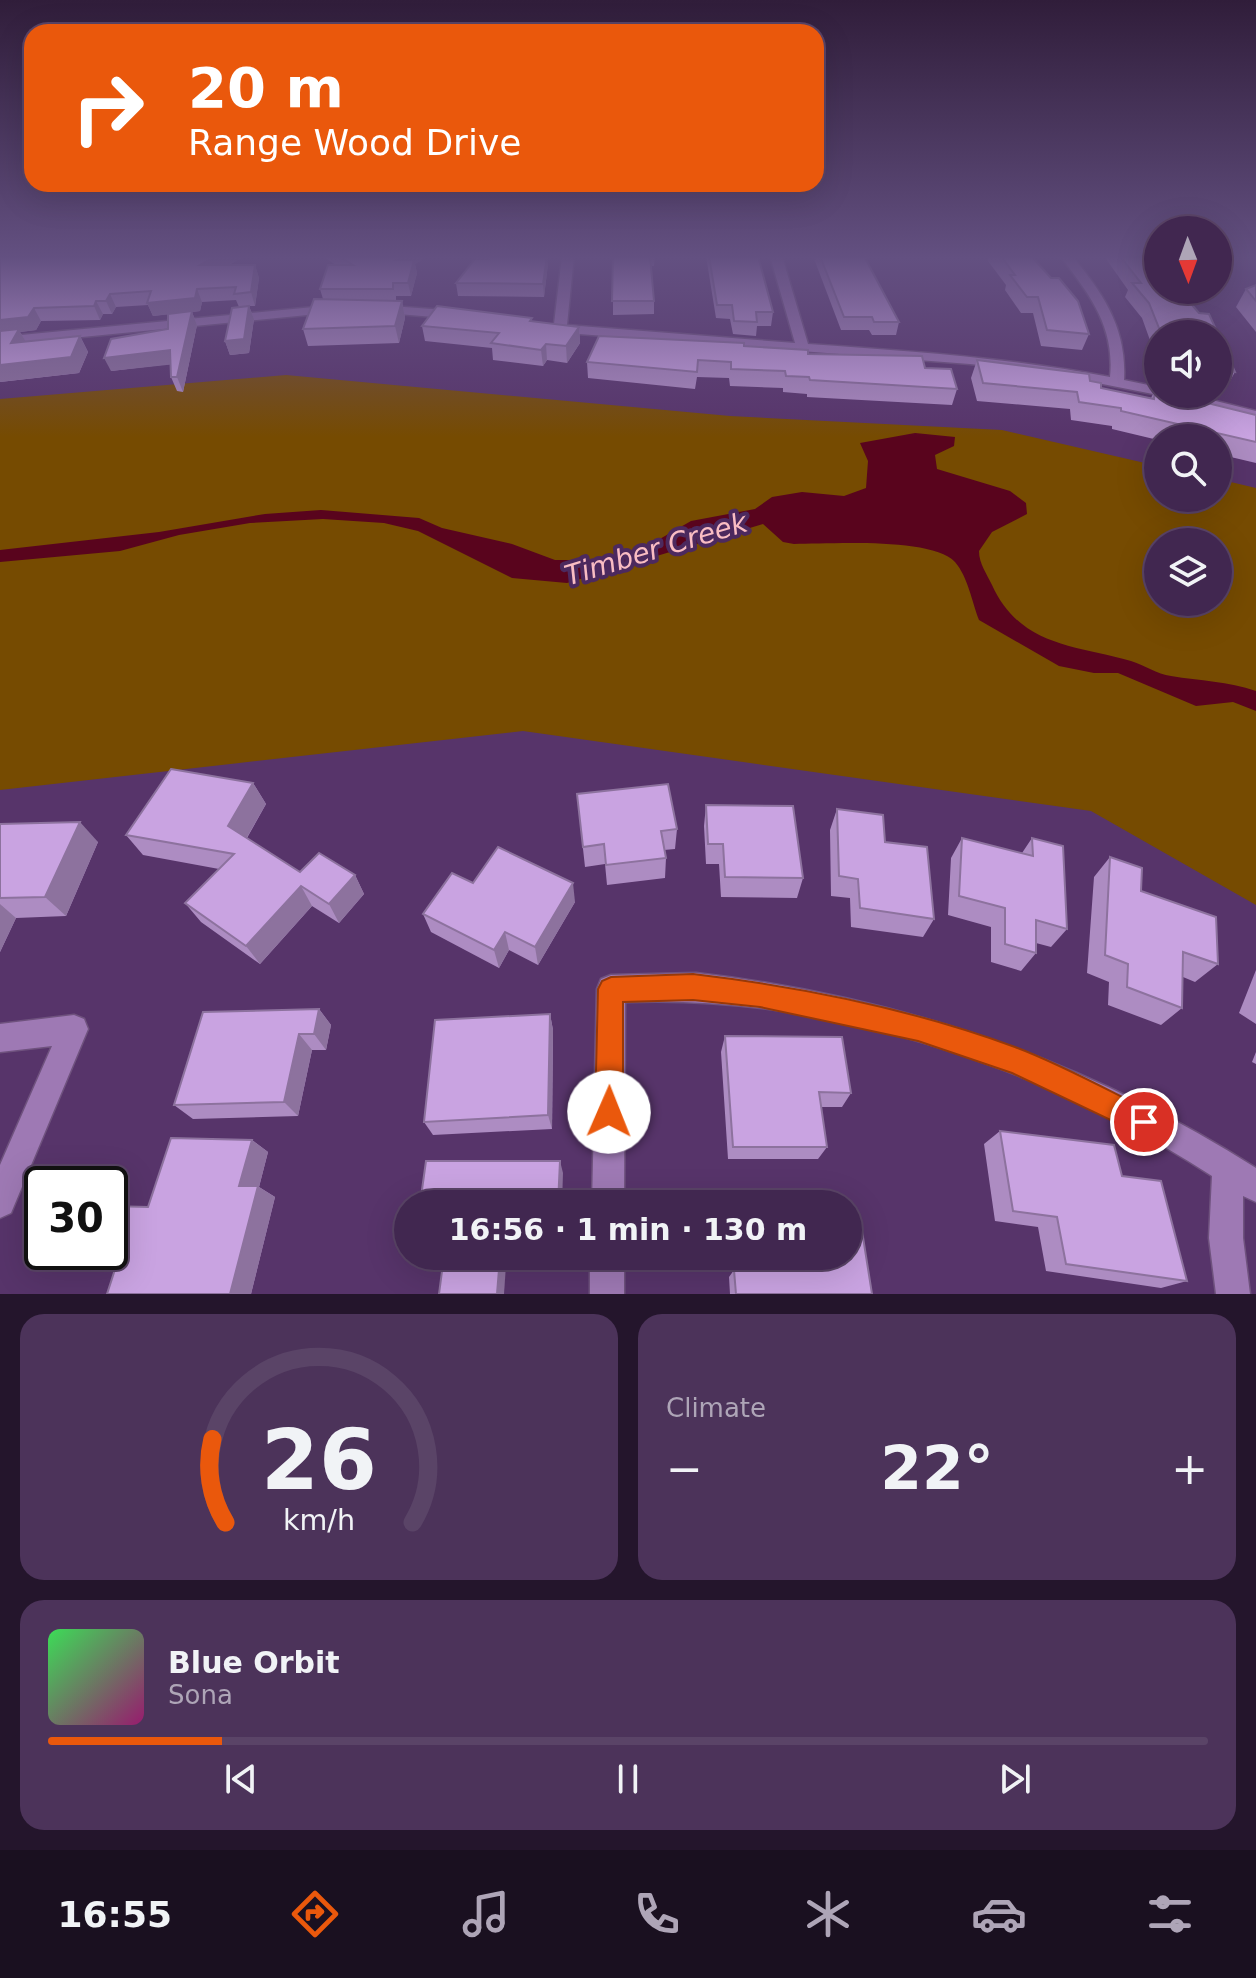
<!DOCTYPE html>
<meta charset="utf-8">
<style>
body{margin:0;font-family:"DejaVu Sans",sans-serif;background:#4c335a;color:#f1f3f6;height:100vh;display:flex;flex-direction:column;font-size:30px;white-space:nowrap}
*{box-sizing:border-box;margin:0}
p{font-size:26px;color:#aea5b7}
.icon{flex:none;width:44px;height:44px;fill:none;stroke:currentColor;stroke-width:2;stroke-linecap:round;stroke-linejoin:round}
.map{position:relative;height:1294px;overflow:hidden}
.details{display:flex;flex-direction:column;gap:20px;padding:20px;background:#24152c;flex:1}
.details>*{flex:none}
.hud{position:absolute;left:24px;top:24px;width:800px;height:168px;border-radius:24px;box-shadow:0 8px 32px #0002,0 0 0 2px #5a4467;background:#ea580c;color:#fff;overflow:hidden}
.needle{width:52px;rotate:179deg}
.controls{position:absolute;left:1144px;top:216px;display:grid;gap:16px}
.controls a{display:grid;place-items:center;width:88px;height:88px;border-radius:50%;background:#412750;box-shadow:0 8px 32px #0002,0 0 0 2px #5a4467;font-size:40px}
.speed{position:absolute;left:24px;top:1166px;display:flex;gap:16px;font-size:40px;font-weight:700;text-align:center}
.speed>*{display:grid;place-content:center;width:104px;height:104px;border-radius:50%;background:#412750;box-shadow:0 8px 32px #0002,0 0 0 2px #5a4467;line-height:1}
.speed .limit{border:4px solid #111;border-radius:12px;background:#fff;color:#111}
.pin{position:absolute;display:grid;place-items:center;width:68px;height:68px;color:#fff;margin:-34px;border:4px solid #fff;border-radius:50%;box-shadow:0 2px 8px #0007}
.me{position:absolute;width:88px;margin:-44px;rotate:1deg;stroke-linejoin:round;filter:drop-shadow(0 0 6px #0008)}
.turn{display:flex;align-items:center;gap:28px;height:168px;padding:0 32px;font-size:36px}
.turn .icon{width:104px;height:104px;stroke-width:2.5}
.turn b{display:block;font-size:56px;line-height:68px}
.big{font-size:60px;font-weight:700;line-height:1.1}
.details .widget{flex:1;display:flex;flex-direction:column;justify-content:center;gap:12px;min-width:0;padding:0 28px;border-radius:24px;background:#4c335a}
.details .dial{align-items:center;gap:0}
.dial svg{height:208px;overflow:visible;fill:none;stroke:#5a4467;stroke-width:7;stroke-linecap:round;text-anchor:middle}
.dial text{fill:#f1f3f6;stroke:none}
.song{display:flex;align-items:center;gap:24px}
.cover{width:96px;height:96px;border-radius:12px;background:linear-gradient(135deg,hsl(130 70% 55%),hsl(320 70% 35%))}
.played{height:8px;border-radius:4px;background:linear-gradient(90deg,#ea580c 15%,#5a4467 15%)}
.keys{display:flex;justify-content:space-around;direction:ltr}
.heat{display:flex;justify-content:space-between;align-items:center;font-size:44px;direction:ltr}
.details .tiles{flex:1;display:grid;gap:20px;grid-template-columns:1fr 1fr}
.widget:last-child{grid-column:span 2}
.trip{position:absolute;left:394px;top:1190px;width:468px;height:80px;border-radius:40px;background:#412750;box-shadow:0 8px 32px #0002,0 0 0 2px #5a4467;font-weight:700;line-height:80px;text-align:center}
.menu{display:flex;height:128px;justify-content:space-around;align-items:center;background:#1a1020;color:#aea5b7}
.menu .icon{width:56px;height:56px}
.menu .on{color:#ea580c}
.menu b{font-size:36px;color:#f1f3f6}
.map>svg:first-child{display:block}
</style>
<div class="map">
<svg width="1256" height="1294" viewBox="0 0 1256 1294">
<rect width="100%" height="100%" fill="#57346a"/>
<path fill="#764b01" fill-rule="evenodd" d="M286 375 730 416 1002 430 1158 466V498H1218V479L1256 488V905L1091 811 523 731 0 790V399ZM1158 542H1218V602H1158Z"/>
<path fill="#59041d" d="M915 433 955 437 954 446 935 455 937 469 1010 491 1026 503 1027 514 992 532 979 551C979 564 987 574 992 585 1020 646 1073 645 1131 661 1144 665 1157 674 1171 676 1200 681 1228 681 1256 691V711L1233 702 1196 706 1118 673H1094L1059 666 979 620C972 602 968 577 955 562 932 537 829 544 794 544L783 542 763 524 567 583 512 578 418 531 384 523 323 519 250 523 179 535 120 551 0 562V550L159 532 265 514 321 510 419 518 442 528 512 544 555 560H594L632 555 691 521 755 509 772 497 802 492 844 496 866 488 868 461 860 443Z"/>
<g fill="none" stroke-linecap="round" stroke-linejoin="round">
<defs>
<g id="minor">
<path d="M562 256H574L567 325 795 343 770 256H782L808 344C910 351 1010 358 1110 377 1115 327 1090 295 1060 256H1072C1104 294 1127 329 1124 380L1158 387V394H1163L1158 395 1047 373 970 364 553 332 547 328 554 324Z"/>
<path d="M334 305 340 309 338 312 0 345V337Z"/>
<path d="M378 305 458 311 464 315 458 319 374 312 372 309Z"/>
<path d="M1164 394H1188L1256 411V420Z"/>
<path d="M696 973C897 996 1086 1060 1256 1168V1202L1243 1196V1238L1250 1294H1216L1209 1238 1212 1176C1042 1066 828 994 625 1002L624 1204H592L597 989 601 979 611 975Z"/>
<path d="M74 1015 84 1019 88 1029 11 1213 0 1218V1165L52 1046 0 1052V1024Z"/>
<rect x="590" y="1256" width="34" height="38"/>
</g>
</defs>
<use href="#minor" stroke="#6f527e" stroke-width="3"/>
<use href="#minor" fill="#9e79b4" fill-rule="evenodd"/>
</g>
<g fill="#ad8cc2">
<path d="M0 256H245L229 265H255L259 278 255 306H249L254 319 249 353 230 355 225 341 239 307 236 300 202 302 200 311 192 312 197 325 183 392 177 391 171 377 170 364 111 371 168 329V314L153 316 148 305 116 307 112 314H103L100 320 41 321 36 330 20 332 26 342 80 336 88 352 79 373 0 382V331H1L0 329Z"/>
<path d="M322 256H429L415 264 417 273 411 296H396V301H402L405 318 399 343 308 346 303 329 323 299 320 289 336 265Z"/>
<path d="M613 256H655L654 266H651L654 301V314L613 315Z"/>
<path d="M706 256H758L773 312 771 326H757L756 336 733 334 730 319 716 318Z"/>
<path d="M813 256H864L899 322 896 335H872L869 330H841Z"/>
<path d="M989 256H1001L1089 334 1082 350 1041 346 1033 313H1021L1005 290 1006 285 988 261Z"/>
<path d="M1104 256H1158V290H1179L1199 313 1209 314 1235 372 1226 388 1218 387V334H1158V344L1151 343 1142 318 1125 297 1128 290Z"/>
<path d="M548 264 544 297 458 296 456 283Z"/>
<path d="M1256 285V332L1236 307 1246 289Z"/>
<path d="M532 321 579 327 580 343 567 363 547 360 543 366 493 360 492 348 425 341 422 326Z"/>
<path d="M744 346 925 368 957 389 952 405 807 397V394L783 392V388L730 386 729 378 697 377 695 389 588 378 587 362Z"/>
<path d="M977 360 1090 381 1101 388 1151 398 1155 390 1256 415V463L1218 454V438H1158V440L1112 429V426L1071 420 1070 409 977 401 971 378Z"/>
<path d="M253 783 266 804 247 838 300 872 355 875 364 894 339 923 312 906 260 964 201 922 185 903 219 869 143 855 126 835Z"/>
<path d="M577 794 677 829 675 849 664 850 666 858 665 878 607 885 605 864 585 867Z"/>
<path d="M706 805 803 878 797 898 721 897 719 864H706L704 826Z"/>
<path d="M837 809 885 842 934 919 923 937 851 927 850 898 831 896 830 830Z"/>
<path d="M0 824 98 842 66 916 16 918 0 952Z"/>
<path d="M962 838 1022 853 1032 838 1067 929 1051 947 1036 943V953L1021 971 991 962V927L948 915 951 858Z"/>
<path d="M1110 857 1141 891 1218 964 1195 982 1183 977 1182 1008 1161 1025 1108 1005 1109 982 1087 973 1094 877Z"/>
<path d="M473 883 575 902 538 965 509 950 499 968 431 932 423 914Z"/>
<path d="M1256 970V1024L1239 1013Z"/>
<path d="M319 1009 331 1025 326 1050H312L298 1116 193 1119 174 1105Z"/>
<path d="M550 1014 553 1030 552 1129 433 1135 424 1122Z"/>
<path d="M725 1036 851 1093 842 1107H821L827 1147 818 1159H728L721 1052Z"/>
<path d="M1256 1052V1064L1252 1062Z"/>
<path d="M1000 1131 1122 1176 1187 1281 1161 1288 1046 1271 1038 1227 995 1221 984 1144Z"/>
<path d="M252 1140 268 1152 259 1187 275 1197 251 1294H107L116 1265H99L74 1256 148 1207Z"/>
<path d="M444 1256H559V1265H506Z"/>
<path d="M749 1256H848L872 1294H730L729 1277 734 1270H750Z"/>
</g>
<g fill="#8d729e">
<path d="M216 256H245L204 277 200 265Z"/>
<path d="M403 256H429L415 264 417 273 411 296 408 283 396 260Z"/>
<path d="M547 256 548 264 544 297 543 284Z"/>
<path d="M255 265 259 278 255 306 251 292Z"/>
<path d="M197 289 202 302 200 311 192 312 197 325 183 392 177 377 192 312 153 316 147 303Z"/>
<path d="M110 294 116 307 112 314 106 301Z"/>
<path d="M96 301 103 314 100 320 94 306Z"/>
<path d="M402 301 405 318 399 343 395 326Z"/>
<path d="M249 306 254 319 249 353 230 355 225 341Z"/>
<path d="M34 308 41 321 36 330 20 332 28 345 20 359 0 329V320Z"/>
<path d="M579 327 580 343 567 363 566 346Z"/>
<path d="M80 336 88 352 79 373 0 382V365Z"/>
<path d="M546 344 547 360 543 366 541 350Z"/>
<path d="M170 350 176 364 111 371 104 358Z"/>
<path d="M253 783 266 804 242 846 228 826Z"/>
<path d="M80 822 98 842 66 916 45 897Z"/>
<path d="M355 875 364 894 339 923 329 904Z"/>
<path d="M573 883 575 902 538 965 535 947Z"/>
<path d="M301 886 312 906 260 964 246 946Z"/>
<path d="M0 904 16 918 0 952Z"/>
<path d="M505 932 509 950 499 968 494 950Z"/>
<path d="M319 1009 331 1025 326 1050 314 1034Z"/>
<path d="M550 1014 553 1030 552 1129 548 1115Z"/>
<path d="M299 1034 312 1050 298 1116 284 1102Z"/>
<path d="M252 1140 268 1152 259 1187 275 1197 251 1294H230L239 1186Z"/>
<path d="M560 1161 563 1173 562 1204H558Z"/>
<path d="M500 1257 506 1265 504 1294H497Z"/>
</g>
<g fill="#c9a3e1" stroke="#8d729e" stroke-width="2">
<path d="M0 256H216L200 265H255L251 292 234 294 236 287 197 289 195 298 147 303 151 291 110 294 106 301H96L94 306 34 308 28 317 0 320Z"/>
<path d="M338 256H403L396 260H414L408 283H393V289H320L328 265H353Z"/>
<path d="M490 256H547L543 284 456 283 475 259H489Z"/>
<path d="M613 256H650L654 301H612Z"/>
<path d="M709 256H758L773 312H756L757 322 734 321 732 305H717Z"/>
<path d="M820 256H864L899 322H874L872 317H844Z"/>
<path d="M1001 256H1031L1051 278H1059L1078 301 1089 334 1047 330 1038 297H1027L1010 275H1015Z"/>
<path d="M1120 256H1148L1158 267V290H1179L1199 313 1209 314 1235 372 1218 370V334H1174L1173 329 1159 328 1149 303 1132 283H1141Z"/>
<path d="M1256 285V301L1246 289Z"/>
<path d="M314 299 402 301 395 326 303 329Z"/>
<path d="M249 306 244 339 225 341 232 308Z"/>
<path d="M437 306 532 318 530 321 579 327 566 346 546 344 541 350 491 343 499 333 422 326Z"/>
<path d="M192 311 177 377H171L170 350 104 358 111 339 168 329V314Z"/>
<path d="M19 329 11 343 80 336 71 357 0 365V331Z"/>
<path d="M599 336 744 343V346L808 350V354L922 356 925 368 951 369 957 389 810 380 809 377 786 376 785 371 731 369V362L698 360 697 372 587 362Z"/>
<path d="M977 360 1089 374 1090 381 1101 383V388L1154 399 1155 390 1158 391V394H1171L1256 415V442L1121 411V408L1079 402 1077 392 983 383Z"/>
<path d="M171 769 253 783 228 826 300 872 319 853 355 875 329 904 301 886 246 946 185 903 234 854 126 835Z"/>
<path d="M668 784 677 829 661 831 666 858 606 865 604 844 583 847 577 794Z"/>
<path d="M706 805 793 806 803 878 725 877 723 844H708Z"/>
<path d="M837 809 883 815 885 842 927 847 934 919 860 908 858 879 839 876Z"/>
<path d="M80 822 45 897 0 898V824Z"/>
<path d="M962 838 1033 856 1032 838 1063 846 1067 929 1036 920V953L1005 944V908L959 896Z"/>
<path d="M498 847 573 883 535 947 505 932 494 950 423 914 452 873 473 883Z"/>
<path d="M1110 857 1142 868 1141 891 1216 917 1218 964 1183 952 1182 1008 1127 987 1128 964 1105 955Z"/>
<path d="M319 1009 314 1034H299L284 1102 174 1105 203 1012Z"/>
<path d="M550 1014 548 1115 424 1122 435 1020Z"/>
<path d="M725 1036 842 1037 851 1093 819 1092 827 1147H733Z"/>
<path d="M1000 1131 1114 1145 1122 1176 1161 1181 1187 1281 1066 1264 1057 1217 1013 1211Z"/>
<path d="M171 1138 252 1140 239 1186H258L230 1294H107L119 1257 74 1256 75 1252H110V1206L148 1207Z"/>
<path d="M426 1161H560L558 1204H420Z"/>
<path d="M848 1218H860L872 1294H736L734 1270 756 1269 755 1256H848Z"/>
<path d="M444 1256H556L500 1257 497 1294H439Z"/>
</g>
<linearGradient id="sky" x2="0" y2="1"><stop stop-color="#301d3a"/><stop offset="0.59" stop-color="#635081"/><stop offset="1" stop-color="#635081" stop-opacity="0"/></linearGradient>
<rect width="1256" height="437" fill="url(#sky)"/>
<path fill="#ea580c" stroke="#983908" stroke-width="2" d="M693 974C803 987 912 1009 1015 1047 1063 1065 1109 1091 1154 1113L1158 1122 1154 1132 1144 1136 1012 1073 918 1041 760 1007 693 1000 623 1002V1112L619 1122 609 1126 599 1122 595 1112 598 989 602 981 611 977Z"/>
<g text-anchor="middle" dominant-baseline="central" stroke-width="8" stroke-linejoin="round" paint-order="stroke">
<g font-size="28" font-style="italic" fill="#f9bdc3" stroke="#4c295e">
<text transform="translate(656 549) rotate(-17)">Timber Creek</text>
</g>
</g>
</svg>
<div class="controls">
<a><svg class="needle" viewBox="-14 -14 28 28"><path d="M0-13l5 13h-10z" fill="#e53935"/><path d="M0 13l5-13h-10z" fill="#aea5b7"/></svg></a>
<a><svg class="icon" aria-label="sound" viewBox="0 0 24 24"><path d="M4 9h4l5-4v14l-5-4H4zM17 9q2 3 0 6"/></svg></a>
<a><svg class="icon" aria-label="search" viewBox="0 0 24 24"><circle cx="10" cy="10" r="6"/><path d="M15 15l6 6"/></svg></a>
<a><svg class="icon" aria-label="layers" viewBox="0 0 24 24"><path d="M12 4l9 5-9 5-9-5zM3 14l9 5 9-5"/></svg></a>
</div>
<div class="speed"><div class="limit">30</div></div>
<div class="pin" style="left:1144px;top:1122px;background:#d93025"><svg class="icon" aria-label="arrive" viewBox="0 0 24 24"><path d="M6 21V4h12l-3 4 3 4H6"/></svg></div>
<svg class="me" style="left:609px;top:1112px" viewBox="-20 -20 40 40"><circle r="19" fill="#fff"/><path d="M0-13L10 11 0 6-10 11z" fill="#ea580c"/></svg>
<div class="trip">16:56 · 1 min · 130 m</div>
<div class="hud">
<div class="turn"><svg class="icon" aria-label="right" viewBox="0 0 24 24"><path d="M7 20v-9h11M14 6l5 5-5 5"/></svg><div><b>20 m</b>Range Wood Drive</div></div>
</div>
</div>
<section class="details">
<div class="tiles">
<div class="widget dial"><svg viewBox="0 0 100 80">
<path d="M14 69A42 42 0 1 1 86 69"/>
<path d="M14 69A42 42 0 0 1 9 37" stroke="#ea580c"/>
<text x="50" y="56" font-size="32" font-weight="700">26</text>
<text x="50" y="72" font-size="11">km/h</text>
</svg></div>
<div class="widget"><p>Climate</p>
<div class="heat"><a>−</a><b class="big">22°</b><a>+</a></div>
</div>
<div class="widget">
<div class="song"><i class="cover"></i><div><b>Blue Orbit</b><p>Sona</p></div></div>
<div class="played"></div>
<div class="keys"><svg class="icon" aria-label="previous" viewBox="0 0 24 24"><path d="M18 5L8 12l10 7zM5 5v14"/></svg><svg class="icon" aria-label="pause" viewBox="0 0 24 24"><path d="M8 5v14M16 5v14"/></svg><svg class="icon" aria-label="next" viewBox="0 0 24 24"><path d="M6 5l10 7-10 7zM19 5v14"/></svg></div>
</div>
</div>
</section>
<nav class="menu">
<b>16:55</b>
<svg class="icon on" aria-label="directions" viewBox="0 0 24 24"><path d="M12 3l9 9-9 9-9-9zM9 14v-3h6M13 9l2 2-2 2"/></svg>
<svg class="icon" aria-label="music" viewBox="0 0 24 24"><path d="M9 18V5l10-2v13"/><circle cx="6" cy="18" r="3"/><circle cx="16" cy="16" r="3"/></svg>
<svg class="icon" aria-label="phone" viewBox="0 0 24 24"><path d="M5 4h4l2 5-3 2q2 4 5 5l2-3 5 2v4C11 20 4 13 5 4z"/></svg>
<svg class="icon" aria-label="climate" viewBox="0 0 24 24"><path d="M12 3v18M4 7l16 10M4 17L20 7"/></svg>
<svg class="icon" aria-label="car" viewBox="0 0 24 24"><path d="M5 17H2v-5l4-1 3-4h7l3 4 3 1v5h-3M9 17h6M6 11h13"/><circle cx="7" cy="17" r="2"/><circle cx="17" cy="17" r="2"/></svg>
<svg class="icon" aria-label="filters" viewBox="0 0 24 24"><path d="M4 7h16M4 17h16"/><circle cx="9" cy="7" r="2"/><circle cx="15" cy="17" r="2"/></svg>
</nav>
